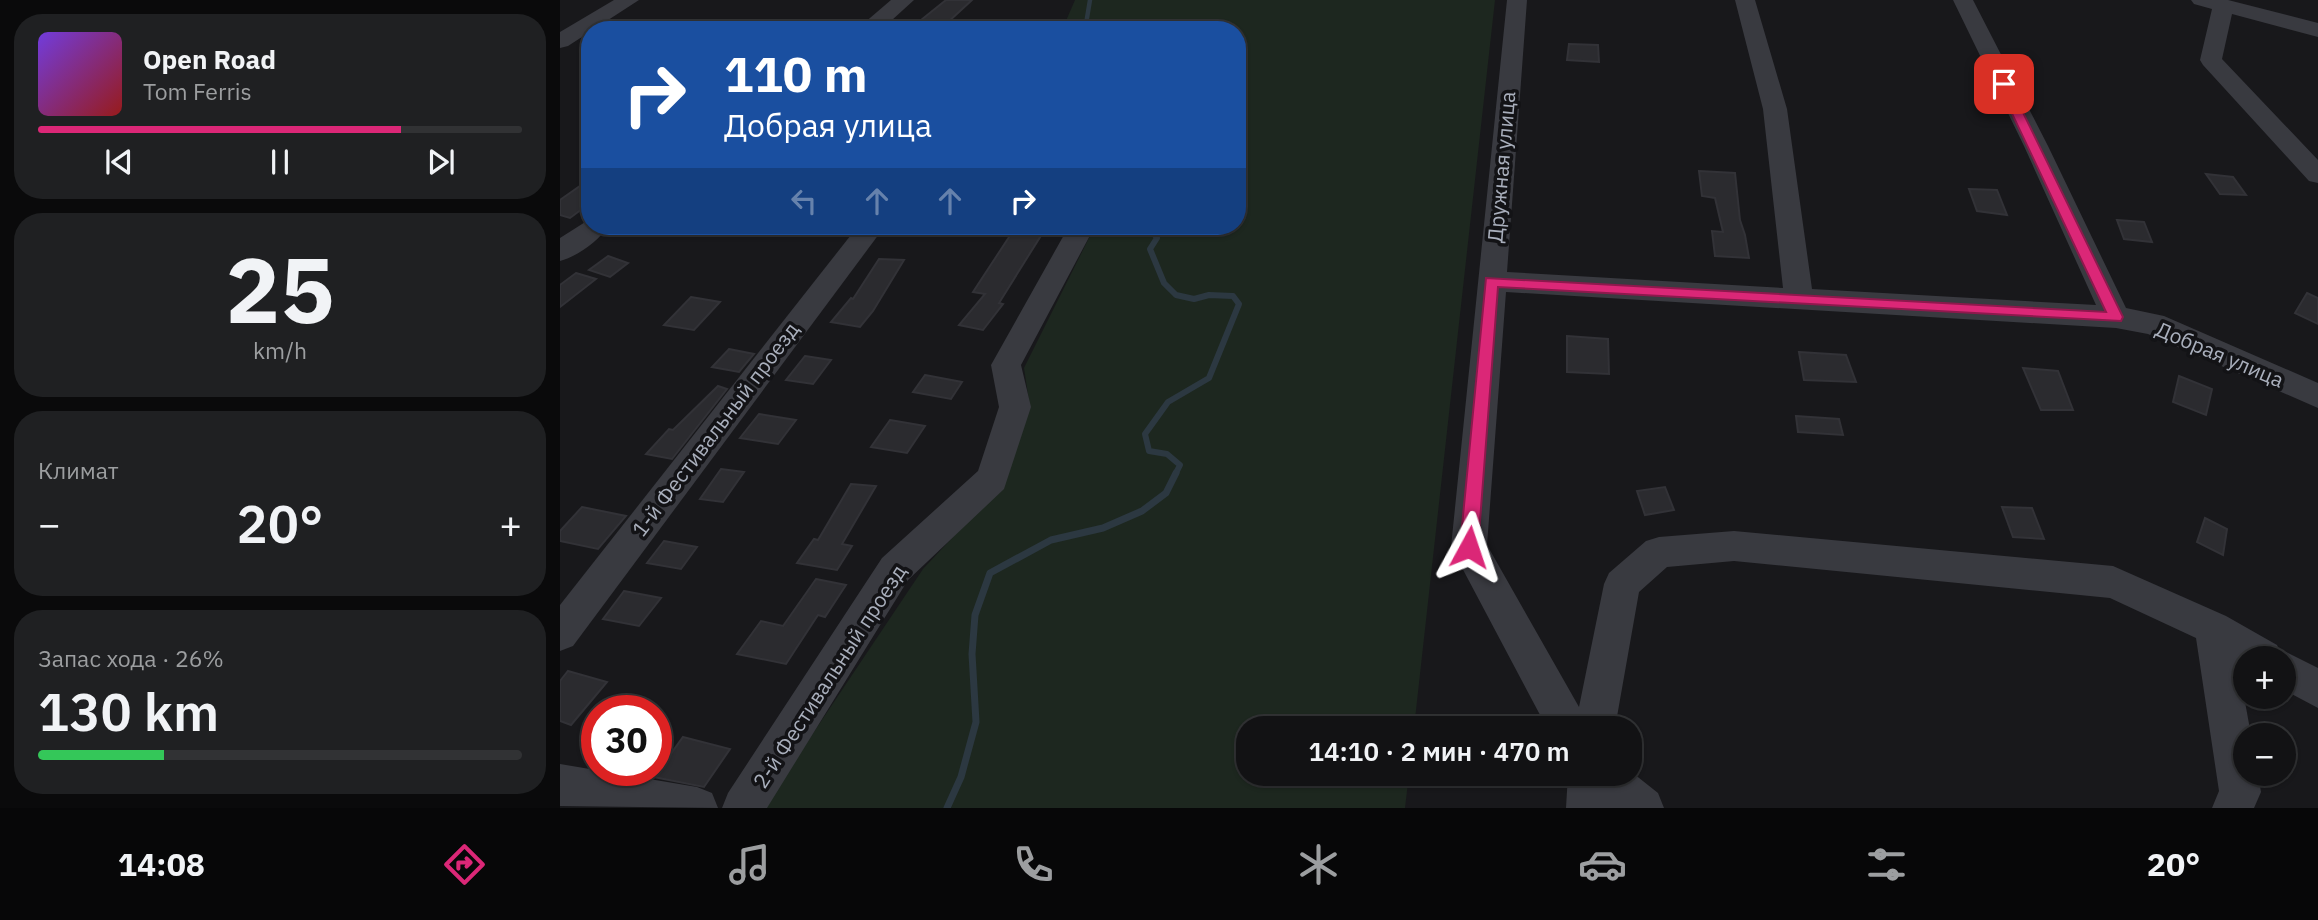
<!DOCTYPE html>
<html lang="ru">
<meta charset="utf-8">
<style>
body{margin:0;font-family:"IBM Plex Sans",sans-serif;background:#1f2022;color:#f1f3f6;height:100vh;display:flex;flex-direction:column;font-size:26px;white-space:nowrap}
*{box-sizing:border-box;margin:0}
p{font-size:23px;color:#9c9ea0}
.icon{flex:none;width:38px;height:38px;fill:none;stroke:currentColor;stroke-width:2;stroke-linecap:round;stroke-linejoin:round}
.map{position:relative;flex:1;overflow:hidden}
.sheet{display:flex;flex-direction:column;gap:14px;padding:14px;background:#0a0a0b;width:560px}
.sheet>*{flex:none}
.guide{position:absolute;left:21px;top:21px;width:665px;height:214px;border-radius:28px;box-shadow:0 2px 5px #0004,0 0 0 2px #313234;background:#1a4fa0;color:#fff;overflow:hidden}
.fabs{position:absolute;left:1673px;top:646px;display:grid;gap:14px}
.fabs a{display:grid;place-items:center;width:63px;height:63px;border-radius:50%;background:#121214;box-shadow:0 2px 5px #0004,0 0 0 2px #313234;font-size:35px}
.speed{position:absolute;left:21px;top:695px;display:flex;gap:14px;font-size:35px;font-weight:700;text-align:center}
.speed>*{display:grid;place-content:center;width:91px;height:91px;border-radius:50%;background:#121214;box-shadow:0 2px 5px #0004,0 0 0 2px #313234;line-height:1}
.speed .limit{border:10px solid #d22;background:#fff;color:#111}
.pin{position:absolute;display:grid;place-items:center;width:60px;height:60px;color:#fff;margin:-30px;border-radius:14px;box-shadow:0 4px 10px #0006}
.me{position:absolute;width:77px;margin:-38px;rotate:5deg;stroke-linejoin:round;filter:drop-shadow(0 0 5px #0008)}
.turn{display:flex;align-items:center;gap:24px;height:147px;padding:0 28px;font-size:32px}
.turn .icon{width:91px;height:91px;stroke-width:2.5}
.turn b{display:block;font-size:49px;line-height:60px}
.lanes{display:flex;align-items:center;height:66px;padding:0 28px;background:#0003;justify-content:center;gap:35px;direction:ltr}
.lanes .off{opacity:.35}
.big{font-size:52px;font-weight:600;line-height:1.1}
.sheet .card{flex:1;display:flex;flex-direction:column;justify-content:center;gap:10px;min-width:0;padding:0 24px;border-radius:28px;background:#1f2022}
.sheet .dial{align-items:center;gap:0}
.dial b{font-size:91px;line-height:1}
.song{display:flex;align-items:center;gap:21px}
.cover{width:84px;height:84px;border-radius:10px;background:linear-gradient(135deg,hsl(260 70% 55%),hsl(0 70% 35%))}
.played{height:7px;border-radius:4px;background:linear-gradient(90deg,#db2777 75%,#313234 75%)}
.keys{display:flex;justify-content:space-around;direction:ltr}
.heat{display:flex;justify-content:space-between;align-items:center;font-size:38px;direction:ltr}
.charge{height:10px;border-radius:5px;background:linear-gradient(90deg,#34c759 26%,#313234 0)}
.trip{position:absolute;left:676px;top:716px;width:406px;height:70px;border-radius:28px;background:#121214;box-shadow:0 2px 5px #0004,0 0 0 2px #313234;font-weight:600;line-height:70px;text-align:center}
.tab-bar{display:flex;height:112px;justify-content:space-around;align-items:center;background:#070708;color:#9c9ea0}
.tab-bar .icon{width:49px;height:49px}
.tab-bar .current{color:#db2777}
.tab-bar b{font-size:32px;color:#f1f3f6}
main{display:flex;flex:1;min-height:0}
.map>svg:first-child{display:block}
</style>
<main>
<section class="sheet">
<div class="card">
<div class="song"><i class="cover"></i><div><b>Open Road</b><p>Tom Ferris</p></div></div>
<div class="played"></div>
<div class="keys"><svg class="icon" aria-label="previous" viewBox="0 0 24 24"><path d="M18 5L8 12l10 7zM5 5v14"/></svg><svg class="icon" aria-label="pause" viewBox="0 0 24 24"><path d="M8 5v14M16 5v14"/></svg><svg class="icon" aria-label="next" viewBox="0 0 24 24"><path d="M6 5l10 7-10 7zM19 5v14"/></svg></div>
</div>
<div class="card dial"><b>25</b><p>km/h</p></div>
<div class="card"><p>Климат</p>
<div class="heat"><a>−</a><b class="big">20°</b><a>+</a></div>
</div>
<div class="card"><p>Запас хода · 26%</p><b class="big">130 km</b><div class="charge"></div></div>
</section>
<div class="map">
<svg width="1758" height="808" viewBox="0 0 1758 808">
<rect width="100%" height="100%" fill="#18181b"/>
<path fill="#1d271f" d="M515 0H935L854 728H688V774H849L845 808H203L363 569 440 487 470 407 464 368 535 226H677V30H502Z"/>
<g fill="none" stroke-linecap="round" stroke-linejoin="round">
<path stroke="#2c3841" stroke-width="4.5" d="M525 30 530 0"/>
<path stroke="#2c3841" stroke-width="6" d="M588 226 597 238 590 249 604 283 616 295 634 299 649 295 673 296 679 304 649 378 608 402 585 434 589 451 607 454 620 465 615 475"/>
<path stroke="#2c3841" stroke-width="7" d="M387 808 401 777 416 722 412 654 415 615 430 573 491 540 543 528 582 511 606 493 616 473"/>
</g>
<g fill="#2b2b2f" stroke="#323237" stroke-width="2">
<path d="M386 0H412L386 24 361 20Z"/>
<path d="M1009 44 1038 45 1039 62 1007 60Z"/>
<path d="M1139 171 1175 173 1180 220 1185 235 1189 258 1155 256 1152 231 1163 232 1155 198 1142 196Z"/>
<path d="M1646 174 1673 177 1686 195 1660 194Z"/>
<path d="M30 179V203L10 218 0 215V200Z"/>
<path d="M1409 189 1437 190 1447 215 1417 211Z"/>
<path d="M1557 220 1584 222 1592 242 1564 239Z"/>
<path d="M453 231 482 234 439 303 443 304 423 330 399 325 425 294 413 292Z"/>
<path d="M48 256 68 263 50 277 29 270Z"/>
<path d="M319 259 344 260 313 311 300 327 271 322 291 298 293 299Z"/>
<path d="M16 273 36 279 0 307V285Z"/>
<path d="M1747 293 1758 298V324L1735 313Z"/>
<path d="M131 297 160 302 134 330 104 325Z"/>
<path d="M1007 336 1048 339 1049 374 1007 372Z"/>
<path d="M169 349 194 354 179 372 152 367Z"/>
<path d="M1239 352 1286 355 1296 382 1244 380Z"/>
<path d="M245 356 271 360 253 384 226 380Z"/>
<path d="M1463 368 1498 371 1513 410H1481Z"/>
<path d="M365 375 402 382 391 399 353 392Z"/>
<path d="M1619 376 1652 389 1646 415 1613 402Z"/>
<path d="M158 386 167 389 112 459 86 454 109 429 113 430Z"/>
<path d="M199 414 236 420 218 444 180 438Z"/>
<path d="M1236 416 1279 419 1283 435 1238 432Z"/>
<path d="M330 420 365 426 347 453 311 447Z"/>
<path d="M161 469 184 472 163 502 140 499Z"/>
<path d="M291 484 316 486 282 544 292 546 277 570 237 563 254 539 258 540Z"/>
<path d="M1105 487 1114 510 1085 515 1077 491Z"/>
<path d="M22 507 66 516 38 549 0 541V531Z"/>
<path d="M1442 507 1472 508 1484 539 1453 537Z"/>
<path d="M1645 518 1667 529 1663 555 1637 542Z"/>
<path d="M104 541 137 547 121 569 87 563Z"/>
<path d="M256 579 286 585 265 617 258 615 226 664 177 654 201 621 223 626Z"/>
<path d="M64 591 101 598 79 626 43 619Z"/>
<path d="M8 671 47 682 11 725 0 721V681Z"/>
<path d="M123 737 170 749 144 787 94 777Z"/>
</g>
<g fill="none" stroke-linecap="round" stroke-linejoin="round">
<g fill="#393a40" fill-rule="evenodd">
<path d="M54 0H79L8 46 0 48V32Z"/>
<path d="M331 0H354L321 30H296Z"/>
<path d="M947 0H967L947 272 1223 288 1203 109 1175 0H1195L1227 109 1252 289 1536 305 1464 146 1393 0H1413L1488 146 1566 308 1604 316 1758 383V408L1588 334 1556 328 946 292 927 545 1019 707 1044 584 1049 573 1086 541 1099 537 1174 531 1553 566 1666 616 1717 645 1720 652 1724 651 1758 668V708L1724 690V658H1685V668L1678 663 1691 735H1685V774H1698L1701 792 1694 808H1652L1659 791 1636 638 1550 598 1174 561 1107 567 1079 592 1055 728H987L891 547Z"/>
<path d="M1631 0H1668L1758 23V37L1672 14 1662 59 1758 160V183L1749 181 1643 65 1640 60 1652 9 1634 4Z"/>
<path d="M30 219V226H48C39 241 16 257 0 261V238Z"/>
<path d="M298 226H325L13 646 0 651V605Z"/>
<path d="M509 226H535L461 365 471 407 444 489 348 580 207 808H162L168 793 322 558 418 471 439 407 431 365Z"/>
<path d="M0 764 137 787 152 793 158 808 0 806Z"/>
<path d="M1069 770 1098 793 1104 808H1006L1008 774H1069Z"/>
</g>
</g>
<path fill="#db2777" stroke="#8e194d" stroke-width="2" d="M1444 80 1449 84 1563 317 1561 321 938 287 918 547 915 552 909 555 902 552 900 547 926 278 1546 312 1438 84Z"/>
<g text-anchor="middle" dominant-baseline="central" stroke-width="7" stroke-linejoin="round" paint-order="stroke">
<g font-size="21" fill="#a9afbc" stroke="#131316">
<text transform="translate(941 167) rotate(-85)">Дружная улица</text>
<text transform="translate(1660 354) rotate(23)">Добрая улица</text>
<text transform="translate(155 429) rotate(-53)">1-й Фестивальный проезд</text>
<text transform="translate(269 676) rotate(-57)">2-й Фестивальный проезд</text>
</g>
</g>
</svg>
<div class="fabs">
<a>+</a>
<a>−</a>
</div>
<div class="speed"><div class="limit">30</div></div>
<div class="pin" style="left:1444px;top:84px;background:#d93025"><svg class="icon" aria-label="arrive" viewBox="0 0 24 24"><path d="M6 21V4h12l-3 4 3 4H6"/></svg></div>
<svg class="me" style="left:909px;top:547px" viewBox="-20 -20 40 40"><path d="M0-17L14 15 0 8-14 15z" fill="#db2777" stroke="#fff" stroke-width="4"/></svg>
<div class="trip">14:10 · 2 мин · 470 m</div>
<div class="guide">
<div class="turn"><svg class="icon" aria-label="right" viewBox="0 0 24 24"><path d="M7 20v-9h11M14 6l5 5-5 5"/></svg><div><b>110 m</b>Добрая улица</div></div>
<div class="lanes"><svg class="icon off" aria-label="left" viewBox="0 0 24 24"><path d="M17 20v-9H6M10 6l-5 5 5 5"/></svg><svg class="icon off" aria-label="ahead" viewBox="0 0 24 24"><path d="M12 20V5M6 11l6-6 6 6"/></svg><svg class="icon off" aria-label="ahead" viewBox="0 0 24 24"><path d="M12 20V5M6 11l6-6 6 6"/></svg><svg class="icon" aria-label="right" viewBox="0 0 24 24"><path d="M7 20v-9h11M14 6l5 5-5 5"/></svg></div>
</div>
</div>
</main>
<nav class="tab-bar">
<b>14:08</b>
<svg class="icon current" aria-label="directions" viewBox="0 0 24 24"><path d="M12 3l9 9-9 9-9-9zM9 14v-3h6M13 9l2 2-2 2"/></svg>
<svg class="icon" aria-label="music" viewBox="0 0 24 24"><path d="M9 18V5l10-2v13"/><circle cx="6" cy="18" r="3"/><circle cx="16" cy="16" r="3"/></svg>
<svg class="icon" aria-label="phone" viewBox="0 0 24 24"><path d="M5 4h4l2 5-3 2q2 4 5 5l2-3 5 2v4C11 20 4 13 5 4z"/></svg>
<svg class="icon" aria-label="climate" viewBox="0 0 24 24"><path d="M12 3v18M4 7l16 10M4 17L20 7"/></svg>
<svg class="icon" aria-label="car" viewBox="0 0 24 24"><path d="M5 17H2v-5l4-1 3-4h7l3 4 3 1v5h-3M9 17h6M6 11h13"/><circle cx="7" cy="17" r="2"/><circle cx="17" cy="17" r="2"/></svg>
<svg class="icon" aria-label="filters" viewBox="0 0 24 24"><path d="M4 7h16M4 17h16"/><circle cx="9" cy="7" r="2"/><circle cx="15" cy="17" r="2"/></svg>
<b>20°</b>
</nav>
